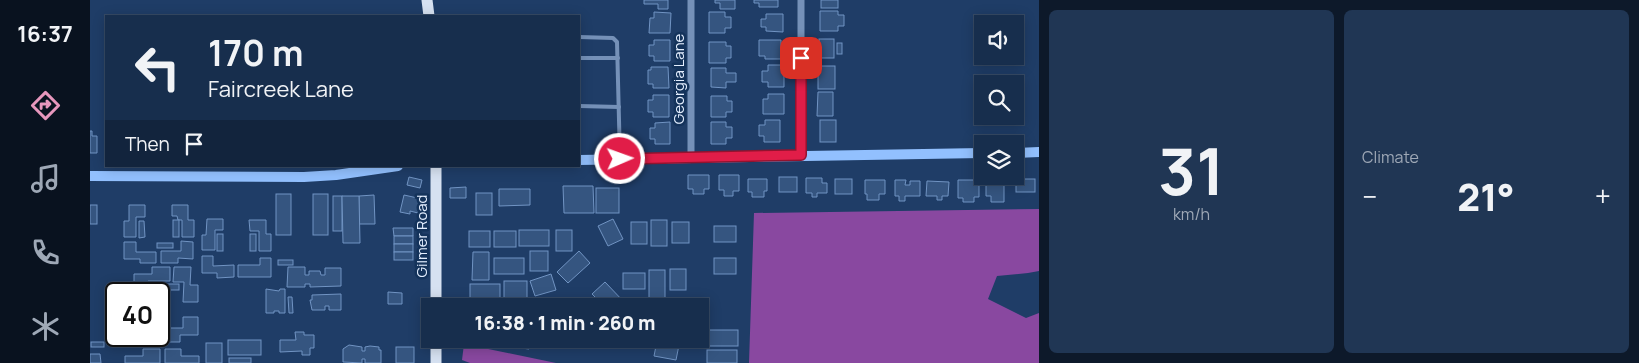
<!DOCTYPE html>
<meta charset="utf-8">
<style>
body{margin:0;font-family:Manrope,sans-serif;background:#203654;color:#f1f3f6;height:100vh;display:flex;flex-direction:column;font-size:19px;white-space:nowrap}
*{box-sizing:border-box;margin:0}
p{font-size:16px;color:#9ea8b6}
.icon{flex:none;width:28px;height:28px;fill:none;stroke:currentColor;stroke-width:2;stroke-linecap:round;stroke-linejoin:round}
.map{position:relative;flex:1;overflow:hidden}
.sheet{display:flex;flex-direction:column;gap:10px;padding:10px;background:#0d192a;width:600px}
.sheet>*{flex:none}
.banner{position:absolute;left:15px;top:15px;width:475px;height:152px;border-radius:0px;box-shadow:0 2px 12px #0003,0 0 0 1px #364a65;background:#172e4d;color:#f1f3f6;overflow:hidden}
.tools{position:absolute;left:884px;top:15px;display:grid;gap:10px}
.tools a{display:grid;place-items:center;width:50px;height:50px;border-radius:0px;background:#172e4d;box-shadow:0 2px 12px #0003,0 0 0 1px #364a65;font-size:25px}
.speed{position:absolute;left:15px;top:282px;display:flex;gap:10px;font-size:25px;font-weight:700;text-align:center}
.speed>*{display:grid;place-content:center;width:65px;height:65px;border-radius:50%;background:#172e4d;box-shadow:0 2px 12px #0003,0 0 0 1px #364a65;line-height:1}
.speed .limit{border:2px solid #111;border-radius:8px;background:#fff;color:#111}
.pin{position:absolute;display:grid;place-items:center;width:42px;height:42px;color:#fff;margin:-21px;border-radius:10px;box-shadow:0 2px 8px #0006}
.me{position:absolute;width:55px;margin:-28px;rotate:88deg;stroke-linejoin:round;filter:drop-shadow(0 0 4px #0008)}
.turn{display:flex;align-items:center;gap:18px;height:105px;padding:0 20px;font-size:22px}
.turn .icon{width:65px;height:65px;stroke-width:2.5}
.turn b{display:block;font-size:35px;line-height:42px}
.then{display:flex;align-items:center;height:48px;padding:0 20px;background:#0003;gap:10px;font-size:19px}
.big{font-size:38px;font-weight:800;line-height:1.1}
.sheet .card{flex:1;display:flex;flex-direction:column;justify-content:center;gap:8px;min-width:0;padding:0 18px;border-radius:8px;background:#203654}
.sheet .dial{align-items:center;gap:0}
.dial b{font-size:65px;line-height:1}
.heat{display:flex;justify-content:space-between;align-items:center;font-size:28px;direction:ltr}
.sheet .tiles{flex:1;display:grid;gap:10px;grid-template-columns:repeat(2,1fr)}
.trip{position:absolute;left:331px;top:298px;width:288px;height:50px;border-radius:0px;background:#172e4d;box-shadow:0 2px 12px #0003,0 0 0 1px #364a65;font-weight:800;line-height:50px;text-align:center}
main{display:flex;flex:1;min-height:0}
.menu{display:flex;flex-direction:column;width:90px;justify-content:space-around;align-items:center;background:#09121f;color:#9ea8b6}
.menu .icon{width:35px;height:35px}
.menu .selected{color:#e797bd}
.menu b{font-size:22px;color:#f1f3f6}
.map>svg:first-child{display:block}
</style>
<main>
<nav class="menu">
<b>16:37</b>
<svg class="icon selected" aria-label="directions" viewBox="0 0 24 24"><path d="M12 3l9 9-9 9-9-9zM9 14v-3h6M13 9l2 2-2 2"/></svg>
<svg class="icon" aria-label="music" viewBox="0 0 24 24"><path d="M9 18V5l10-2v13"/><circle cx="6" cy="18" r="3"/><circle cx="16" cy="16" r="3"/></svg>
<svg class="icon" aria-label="phone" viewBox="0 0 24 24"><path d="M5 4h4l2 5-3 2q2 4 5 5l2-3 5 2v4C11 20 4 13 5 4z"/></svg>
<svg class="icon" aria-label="climate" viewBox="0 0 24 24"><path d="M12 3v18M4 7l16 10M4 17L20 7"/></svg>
</nav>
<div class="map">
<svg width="949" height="363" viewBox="0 0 949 363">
<rect width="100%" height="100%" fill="#1f3d67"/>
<g fill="#8948a0">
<path d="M949 209V271L938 273 907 276 898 299 936 318 949 313V363H659L664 213Z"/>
<path d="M374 344 466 363H380L372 360Z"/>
</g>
<g fill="#355580" stroke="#7194c3">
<path d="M554 0H578V9H568V4H554Z"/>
<path d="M625 0H645V9H630V3H625Z"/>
<path d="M664 0H688V7H669V3H664Z"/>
<rect x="731" y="0" width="17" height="8"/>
<path d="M730 11H748V15H754V26H748V31H730Z"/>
<path d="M564 12 581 13 580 33H559L560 18H564Z"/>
<path d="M619 12H635V17H641V28H635V33H619Z"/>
<path d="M676 14H693V32L676 31V27H671V19H676Z"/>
<rect x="729" y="39" width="15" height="19"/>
<path d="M564 40H580V61H564V56H559V45H564Z"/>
<path d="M669 40H691V59H675V56H669Z"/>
<path d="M619 42H636V46H641V58H636V63H619Z"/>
<rect x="747" y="43" width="5" height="11"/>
<path d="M678 65H694V87H678V82H672V71H678Z"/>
<rect x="728" y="66" width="17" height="23"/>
<path d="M561 67H578L579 88H563V84H558V70H561Z"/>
<path d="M621 68H636V73H646V82H636V88L621 87Z"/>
<path d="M728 92H743V116H727Z"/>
<path d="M678 94H694V114H673V99H678Z"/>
<path d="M563 95H579V117H563V112H558V100H563Z"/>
<path d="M621 96H637V101H642V112H636V117H621Z"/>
<path d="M675 120H690V142H674V136H669V125H675Z"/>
<rect x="730" y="120" width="16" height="22"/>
<path d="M580 122V144H565V139H560V128H565V123Z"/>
<path d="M621 122H636V127H642V138H636V144H621Z"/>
<path d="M0 131H2V136H7V153H0Z"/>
<path d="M598 175H619V189H614V194H603V189H598Z"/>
<path d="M629 175H649V191H643V196H634V190H629Z"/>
<path d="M319 177 332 180 330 188 317 185Z"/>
<rect x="689" y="177" width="18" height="15"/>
<path d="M716 178H732V183H737V193H727V197H722V193H716Z"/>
<path d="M658 179H677V191H674V197H662V192H658Z"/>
<rect x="745" y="179" width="17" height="15"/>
<rect x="926" y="179" width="19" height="13"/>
<path d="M775 180H795V194H789V200H777V194H775Z"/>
<path d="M805 180H816L815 185H820V181H830V196H815V201H809V196H805Z"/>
<path d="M868 180H889V197H884V202H873V198H868Z"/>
<path d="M896 180H914V202H901V196H896Z"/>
<path d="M837 181 859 182 858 196H852V200H847V196H836Z"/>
<path d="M473 186H503L504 213H474Z"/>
<path d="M376 187V198H360V188Z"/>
<rect x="506" y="188" width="23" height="25"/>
<path d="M409 189H440V205L409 206Z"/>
<rect x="386" y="193" width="16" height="22"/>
<rect x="186" y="194" width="15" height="41"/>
<rect x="223" y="194" width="15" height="41"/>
<path d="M284 195 285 224H269V196Z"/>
<path d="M314 195 332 199 328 213 320 211V214L310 212Z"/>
<rect x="243" y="196" width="9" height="35"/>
<path d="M252 196H269L270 243H253Z"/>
<rect x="0" y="205" width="7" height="19"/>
<path d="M39 205H55V217H46V237H34V221H39Z"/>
<path d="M82 205H98V220H104V237H92V220H88L87 216H82Z"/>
<path d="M117 219H133V230H125V250H112V235H116Z"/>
<path d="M523 219 533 239 518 246 508 226Z"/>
<rect x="83" y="220" width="6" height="17"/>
<path d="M159 220H176V234H181V251H169V231H160Z"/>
<rect x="561" y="220" width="16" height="26"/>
<path d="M49 221H54L55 237 49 238Z"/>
<rect x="541" y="222" width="16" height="22"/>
<rect x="582" y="222" width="17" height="21"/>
<rect x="624" y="226" width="22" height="16"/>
<path d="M303 228H323V236H304Z"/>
<rect x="429" y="230" width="30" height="16"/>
<rect x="466" y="230" width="16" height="21"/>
<rect x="379" y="231" width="21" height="16"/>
<rect x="404" y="231" width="22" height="16"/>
<rect x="127" y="234" width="6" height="17"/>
<rect x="160" y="234" width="6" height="17"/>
<rect x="304" y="236" width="19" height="8"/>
<path d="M91 241 103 242V259L88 258V263H71V251H91Z"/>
<path d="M34 242H46V252H66V263H50V259H34Z"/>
<rect x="67" y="243" width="16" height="5"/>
<rect x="304" y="244" width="19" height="8"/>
<rect x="440" y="251" width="18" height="20"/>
<path d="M489 251 500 263 478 283 467 272Z"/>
<rect x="304" y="252" width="19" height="8"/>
<path d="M383 252H399V280H382Z"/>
<path d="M112 256H123V266L144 265V277L127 278V273H112Z"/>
<path d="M170 258H181V277H148V265H170Z"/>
<rect x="404" y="258" width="30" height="16"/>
<rect x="624" y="258" width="22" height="16"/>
<rect x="188" y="260" width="15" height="5"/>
<path d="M62 267H80V281H58V291H44V274H62Z"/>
<path d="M84 267H101L100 285H108V302H93L94 282H83Z"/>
<path d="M198 267H215V275H219V271H230L231 275H235V268H251V286L220 287V284H215V287H197Z"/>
<rect x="580" y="269" width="16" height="21"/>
<rect x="559" y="270" width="16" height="28"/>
<rect x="533" y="273" width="22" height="16"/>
<path d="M461 274 466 290 445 296 440 281Z"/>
<rect x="414" y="281" width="23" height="17"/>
<path d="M515 282 535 303 531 306H514L502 294Z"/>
<rect x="71" y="284" width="18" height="6"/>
<rect x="380" y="284" width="30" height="17"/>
<path d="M176 289 189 291 190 289H195V313H189V311H184V313H176Z"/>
<path d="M298 292 312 293V304H298Z"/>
<path d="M251 294V310H239V306H235V310H222L220 300H222V295Z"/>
<path d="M198 297H202L203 313H199Z"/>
<path d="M93 317H108V335H90V342H73V328H93Z"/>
<path d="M69 326V342H51V336H69Z"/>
<rect x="619" y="330" width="29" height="16"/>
<path d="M205 332H214V335H224V348H220V355H212V351L190 352V340H206Z"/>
<path d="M417 339H440L439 349 416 346Z"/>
<rect x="138" y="340" width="33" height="15"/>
<path d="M567 341 589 345 586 360 564 356Z"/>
<rect x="1" y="342" width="13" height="5"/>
<rect x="116" y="343" width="16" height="20"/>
<path d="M259 345 272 347V351H275V347L280 346 289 347V350H291V363H275V359H272V363L253 362V349Z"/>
<rect x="306" y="347" width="18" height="16"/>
<path d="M53 349H70V363H35V356H53Z"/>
<path d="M75 349H91V356H109V363H75Z"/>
<rect x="617" y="350" width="30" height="13"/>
<path d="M0 354H10L11 363H0Z"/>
<rect x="139" y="358" width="22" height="5"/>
</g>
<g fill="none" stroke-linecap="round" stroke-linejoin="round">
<g stroke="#7591b8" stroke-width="4">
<path d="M489 37 523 38 527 42 530 159"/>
<path d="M489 58H528"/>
<path d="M489 106 529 107"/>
</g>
<g stroke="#7591b8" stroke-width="7">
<path d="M711 155V0"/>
<path d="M601 157V0"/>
</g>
<g stroke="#92c0fe" stroke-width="10">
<path d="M925 153 949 152"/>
<path d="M489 160 892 153"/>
<path d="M0 176 214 177 246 175 308 166"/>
</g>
<g stroke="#d6e1f1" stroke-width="11">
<path d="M337 0 339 16"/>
<path d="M346 166V306"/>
<path d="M346 363V339"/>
</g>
</g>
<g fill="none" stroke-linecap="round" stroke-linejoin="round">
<defs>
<path id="route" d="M530 159 711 155V58"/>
</defs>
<use href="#route" stroke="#92132f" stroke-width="12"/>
<use href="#route" stroke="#e11d48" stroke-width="9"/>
</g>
<g text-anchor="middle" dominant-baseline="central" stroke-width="5" stroke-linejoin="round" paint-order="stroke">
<g font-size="15" fill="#e4efff" stroke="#14335b">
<text transform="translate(588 79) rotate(-90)">Georgia Lane</text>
<text transform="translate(331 236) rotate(-90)">Gilmer Road</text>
</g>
</g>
</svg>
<div class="tools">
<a><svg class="icon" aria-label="sound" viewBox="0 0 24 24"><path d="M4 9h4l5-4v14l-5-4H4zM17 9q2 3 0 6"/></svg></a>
<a><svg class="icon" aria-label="search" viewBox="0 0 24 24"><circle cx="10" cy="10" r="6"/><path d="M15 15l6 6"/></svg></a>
<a><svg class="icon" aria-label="layers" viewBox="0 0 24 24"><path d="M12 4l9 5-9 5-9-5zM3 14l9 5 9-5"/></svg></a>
</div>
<div class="speed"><div class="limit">40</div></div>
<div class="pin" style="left:711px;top:58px;background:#d93025"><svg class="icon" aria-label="arrive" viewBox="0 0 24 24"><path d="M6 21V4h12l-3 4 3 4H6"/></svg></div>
<svg class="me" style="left:530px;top:159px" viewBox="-20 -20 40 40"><circle r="17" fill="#e11d48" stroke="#fff" stroke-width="3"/><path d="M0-11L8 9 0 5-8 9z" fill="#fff"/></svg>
<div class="trip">16:38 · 1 min · 260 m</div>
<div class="banner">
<div class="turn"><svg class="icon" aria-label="left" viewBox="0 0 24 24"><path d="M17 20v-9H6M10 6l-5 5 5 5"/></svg><div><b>170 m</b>Faircreek Lane</div></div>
<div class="then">Then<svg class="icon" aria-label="arrive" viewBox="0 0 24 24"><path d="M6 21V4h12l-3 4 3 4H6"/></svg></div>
</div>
</div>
<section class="sheet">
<div class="tiles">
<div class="card dial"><b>31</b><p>km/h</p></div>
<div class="card"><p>Climate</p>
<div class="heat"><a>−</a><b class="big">21°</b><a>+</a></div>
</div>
</div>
</section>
</main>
